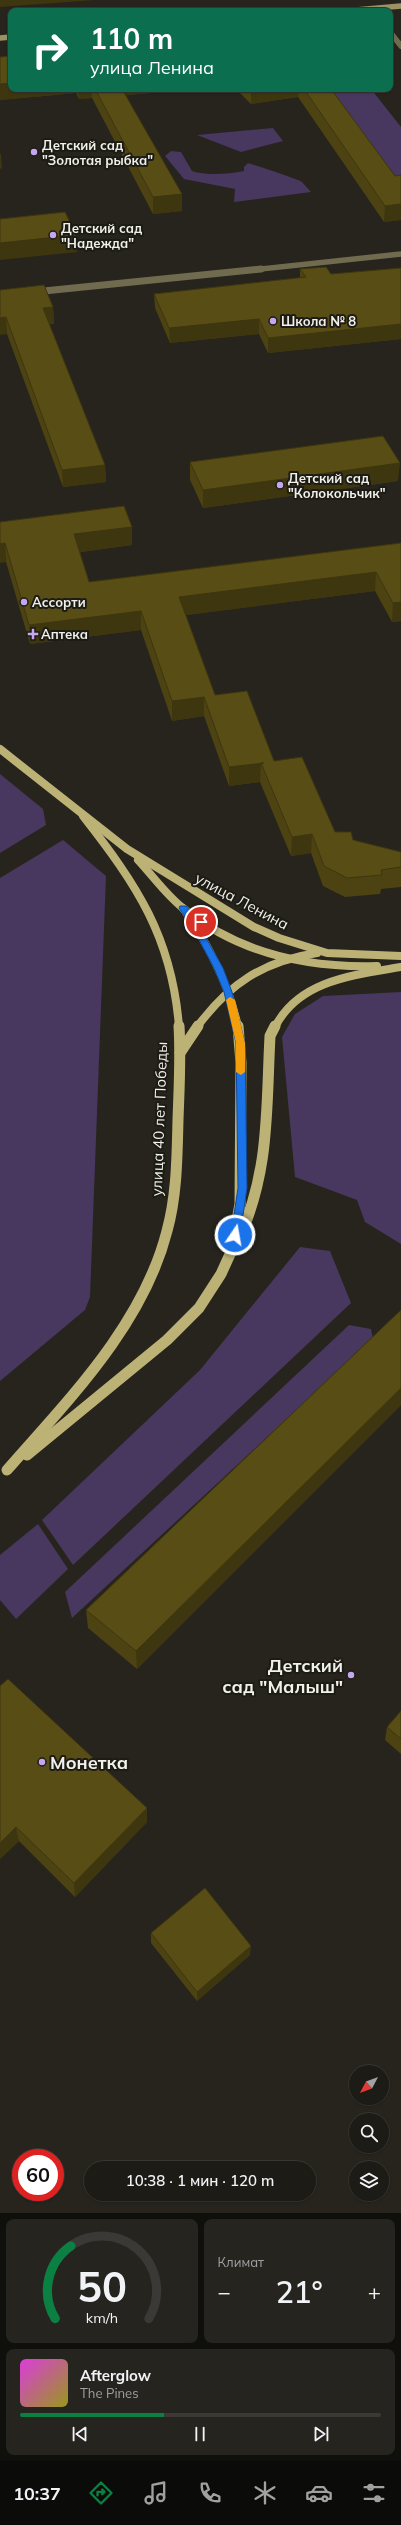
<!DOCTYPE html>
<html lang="ru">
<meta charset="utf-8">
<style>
body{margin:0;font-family:Mulish,sans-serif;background:#25241f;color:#f1f3f6;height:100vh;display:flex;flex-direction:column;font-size:15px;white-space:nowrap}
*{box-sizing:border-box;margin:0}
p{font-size:13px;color:#a0a1a1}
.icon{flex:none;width:22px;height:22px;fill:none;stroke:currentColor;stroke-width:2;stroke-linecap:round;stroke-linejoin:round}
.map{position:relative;height:2213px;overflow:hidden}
.drawer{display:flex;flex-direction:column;gap:6px;padding:6px;background:#0f0f0c;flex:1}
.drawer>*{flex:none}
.hud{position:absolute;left:8px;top:8px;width:385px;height:84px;border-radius:8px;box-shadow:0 1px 3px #0004,0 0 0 1px #3a3935;background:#0b6e4f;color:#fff;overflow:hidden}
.needle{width:26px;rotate:229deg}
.fabs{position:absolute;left:349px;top:2065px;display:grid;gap:8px}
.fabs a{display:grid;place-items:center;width:40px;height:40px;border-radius:50%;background:#1c1b16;box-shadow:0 1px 3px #0004,0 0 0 1px #3a3935;font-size:20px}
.speed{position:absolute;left:12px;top:2149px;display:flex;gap:8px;font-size:20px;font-weight:700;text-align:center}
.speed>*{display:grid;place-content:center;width:52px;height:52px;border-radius:50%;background:#1c1b16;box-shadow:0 1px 3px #0004,0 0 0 1px #3a3935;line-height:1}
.speed .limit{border:6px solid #d22;background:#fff;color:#111}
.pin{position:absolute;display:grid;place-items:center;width:34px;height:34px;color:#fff;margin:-17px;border:2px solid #fff;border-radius:50%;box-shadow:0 1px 4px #0007}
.me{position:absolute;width:44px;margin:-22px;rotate:12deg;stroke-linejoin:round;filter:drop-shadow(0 0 3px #0008)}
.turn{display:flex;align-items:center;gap:14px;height:84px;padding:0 16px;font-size:18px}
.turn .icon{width:52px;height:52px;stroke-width:2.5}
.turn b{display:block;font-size:28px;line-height:34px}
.big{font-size:30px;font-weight:600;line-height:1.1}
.drawer .widget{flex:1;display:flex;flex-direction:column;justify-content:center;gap:6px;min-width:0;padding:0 14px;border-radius:8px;background:#25241f}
.drawer .dial{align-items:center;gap:0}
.dial svg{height:104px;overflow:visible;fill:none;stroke:#3a3935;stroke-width:7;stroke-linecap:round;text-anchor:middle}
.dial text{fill:#f1f3f6;stroke:none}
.song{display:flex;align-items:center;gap:12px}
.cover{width:48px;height:48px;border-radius:6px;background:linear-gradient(135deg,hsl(300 70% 55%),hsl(60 70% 35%))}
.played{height:4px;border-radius:2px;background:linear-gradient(90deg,#0b8043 40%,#3a3935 40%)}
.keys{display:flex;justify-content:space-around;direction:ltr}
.heat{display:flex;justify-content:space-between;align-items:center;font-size:22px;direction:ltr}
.drawer .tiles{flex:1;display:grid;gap:6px;grid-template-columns:1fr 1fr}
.widget:last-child{grid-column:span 2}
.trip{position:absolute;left:84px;top:2161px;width:232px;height:40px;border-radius:20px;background:#1c1b16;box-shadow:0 1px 3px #0004,0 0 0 1px #3a3935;font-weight:600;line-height:40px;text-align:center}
.menu{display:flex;height:64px;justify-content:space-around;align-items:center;background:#0b0b09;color:#a0a1a1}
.menu .icon{width:28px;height:28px}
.menu .on{color:#0b8043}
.menu b{font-size:18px;color:#f1f3f6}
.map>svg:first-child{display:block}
</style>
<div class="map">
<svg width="401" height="2213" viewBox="0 0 401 2213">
<rect width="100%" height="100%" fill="#26241d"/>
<g fill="#48375e">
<path d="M328 89H371L401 127V183Z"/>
<path d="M273 128 283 141 241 152 197 135Z"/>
<path d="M171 151 181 152 192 171C207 176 228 174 244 171V167L248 163C255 165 297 179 302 182 305 185 308 189 311 192L234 202 235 189 184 179 165 156Z"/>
<path d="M0 774 43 809 46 825 0 853Z"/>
<path d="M63 840 106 876 90 1297 85 1310 0 1381V878Z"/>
<path d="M401 992V1244L365 1222 357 1200 295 1177 282 1037 295 1014 323 996Z"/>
<path d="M300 1247 330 1251 351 1303 73 1565 42 1520 200 1370Z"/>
<path d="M349 1325 371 1329 373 1339 72 1618 65 1592Z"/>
<path d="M38 1524 68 1569 16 1619 0 1600V1555Z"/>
</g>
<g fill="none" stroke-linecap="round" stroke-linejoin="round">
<g stroke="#706b4f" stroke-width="5.5">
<path d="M390 32 401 46"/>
<path d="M251 270 401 254"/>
</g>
<path stroke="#706b4f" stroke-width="7" d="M34 292 261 269"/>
<g stroke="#9b9365" stroke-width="5.5">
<path d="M344 11 401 6"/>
<path d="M0 38 11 37"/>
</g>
<g stroke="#bdb276" stroke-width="8">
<path d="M0 749 127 849 254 927 279 938 327 953 401 956"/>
<path d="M83 816C137 885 172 937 179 1027"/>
<path d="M138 860C153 876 166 895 184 909 240 954 307 968 377 966"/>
<path d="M183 908C208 944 229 984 238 1027"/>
<path d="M197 1027C229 984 263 961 317 953"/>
<path d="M275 1027C299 980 354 975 401 967"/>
</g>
<g stroke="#bdb276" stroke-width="11">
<path d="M180 1053 198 1026"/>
<path d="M238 1242C270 1170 266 1113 270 1036L275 1026"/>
<path d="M27 1455 167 1340 199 1308 221 1274 231 1252 240 1204 241 1063 238 1026"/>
<path d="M7 1470C69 1399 143 1325 167 1231 177 1195 177 1157 178 1120 179 1089 181 1057 179 1026"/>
</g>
</g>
<g fill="#4c4212">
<path d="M0 57 11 89H196L126 95 182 211 153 214 92 98 79 99 76 93 0 100Z"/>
<path d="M236 89H331L395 176 401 175V220L384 222 298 97 251 104Z"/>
<path d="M401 268V339L268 353 259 334 170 343 155 308 154 294 300 278V269L331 274Z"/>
<path d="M0 290 53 307 54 324H49L105 465 106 482 63 487 7 334Z"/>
<path d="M190 462 398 481 203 508 190 480Z"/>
<path d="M0 522 132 545 80 552 89 582 401 543V621L392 622 375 591 186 615 215 695 274 761 335 832 353 840 401 852V887L381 889 380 894 345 897 323 886 311 853 291 856 260 782 229 786 204 716 172 721 141 630 30 644 6 562Z"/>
<path d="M401 1310V1405L137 1669 88 1628 86 1610Z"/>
<path d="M0 1686 147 1822 75 1897 19 1841 0 1859Z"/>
<path d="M401 1711V1754L385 1740 387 1727Z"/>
<path d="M151 1933 250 1955 197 2001 151 1943Z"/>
</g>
<g fill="#3e360f">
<path d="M0 0H95L0 7Z"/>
<path d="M11 83V89H76V93L0 100V84Z"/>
<path d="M78 89H91L92 98 79 99Z"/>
<path d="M118 89H196L118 96Z"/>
<path d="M251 89H299L298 97 251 104Z"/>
<path d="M0 154H1L2 168 0 169Z"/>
<path d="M182 194V211L153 214V197Z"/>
<path d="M401 204V220L384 222 385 206Z"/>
<path d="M76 235 77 252 0 260V243Z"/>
<path d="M53 307 54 324 44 325 43 308Z"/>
<path d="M6 317 7 334 0 335V318Z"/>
<path d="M259 319V334L170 343 169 328Z"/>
<path d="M401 324V339L268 353V338Z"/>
<path d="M400 463 398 481 203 508V490Z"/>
<path d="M105 465 106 482 63 487 62 470Z"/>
<path d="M132 527V545L75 553 74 534Z"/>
<path d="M5 543 6 562 0 563V544Z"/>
<path d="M376 572 375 591 179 616V597Z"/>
<path d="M401 602V621L392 622 393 603Z"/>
<path d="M141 611V630L30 644 29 625Z"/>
<path d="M204 697V716L172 721V701Z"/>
<path d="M261 763 260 782 229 786V767L264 763Z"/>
<path d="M312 834 311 853 291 856 292 837Z"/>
<path d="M401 1388V1405L137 1669 136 1651Z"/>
<path d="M147 1808V1822L75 1897 74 1883Z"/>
<path d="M16 1827 19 1841 0 1859V1843Z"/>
<path d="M251 1946 250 1955 197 2001V1992Z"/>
</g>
<g fill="#584d15" stroke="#3e360f">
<path d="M11 56V83L0 84V57Z"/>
<path d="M95 89H122L182 194 153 197Z"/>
<path d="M304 89H331L395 176 401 175V204L385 206Z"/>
<path d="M65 212 76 235 0 243V219Z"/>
<path d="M326 267 331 274 401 268V324L268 338 259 319 169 328 154 294 306 277 300 269Z"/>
<path d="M44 285 53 307 43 308 105 465 62 470 6 317 0 318V290Z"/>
<path d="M383 436 400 463 203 490 190 462Z"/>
<path d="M124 506 132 527 74 534 89 582 401 543V602L393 603 376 572 179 597 215 695 247 691 274 761 302 757 335 832H351L353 840 401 852V867L381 870 382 875 347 878 324 866 312 834 292 837 261 763H264L229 767 204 697 172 701 141 611 29 625 5 543 0 544V522Z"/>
<path d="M401 1310V1388L136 1651 86 1610Z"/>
<path d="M8 1679 147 1808 74 1883 16 1827 0 1843V1686Z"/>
<path d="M401 1711V1739L387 1727Z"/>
<path d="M205 1888 251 1946 197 1992 151 1933Z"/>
</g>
<path fill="#1a73e8" stroke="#114b97" d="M180 906H186L205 922 198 924 223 968 232 992 245 1043 247 1188 240 1235 235 1239 231 1235 238 1188 236 1043 224 992 214 968 195 932 179 908Z"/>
<path fill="#f59e0b" d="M230 997 235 1000 245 1043V1072L241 1075 236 1072V1043L226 1000Z"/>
<g fill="#c5a7f1" stroke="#1c1b14" stroke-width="1.5">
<circle cx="34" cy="152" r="4"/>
<circle cx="53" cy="235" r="4"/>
<circle cx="273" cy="321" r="4"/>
<circle cx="280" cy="485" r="4"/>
<circle cx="24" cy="602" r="4"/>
<path d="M31 628h4v4h4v4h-4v4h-4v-4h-4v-4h4z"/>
<circle cx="351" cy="1675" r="4"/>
<circle cx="42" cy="1762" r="4"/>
</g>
<g text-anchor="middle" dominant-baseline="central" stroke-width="4" stroke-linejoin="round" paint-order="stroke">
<g font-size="13" font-weight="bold" fill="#f1f0eb" stroke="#1c1b14" text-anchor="start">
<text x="42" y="145">Детский сад<tspan x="42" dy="15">"Золотая рыбка"</tspan></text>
<text x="61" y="228">Детский сад<tspan x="61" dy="15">"Надежда"</tspan></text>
<text x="281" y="321">Школа № 8</text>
<text x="288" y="478">Детский сад<tspan x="288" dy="15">"Колокольчик"</tspan></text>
<text x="32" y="602">Ассорти</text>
<text x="41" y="634">Аптека</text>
</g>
<g font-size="15" fill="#f1f0eb" stroke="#1c1b14">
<text transform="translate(242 901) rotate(28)">улица Ленина</text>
<text transform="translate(159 1119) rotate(-88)">улица 40 лет Победы</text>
</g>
<g font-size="18" font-weight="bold" fill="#f1f0eb" stroke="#1c1b14" text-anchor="end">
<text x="343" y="1665">Детский<tspan x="343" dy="21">сад "Малыш"</tspan></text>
<text x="50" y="1762" text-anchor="start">Монетка</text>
</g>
</g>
</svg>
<div class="fabs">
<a><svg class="needle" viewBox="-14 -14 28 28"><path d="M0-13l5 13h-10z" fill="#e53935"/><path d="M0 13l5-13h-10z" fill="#a0a1a1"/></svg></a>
<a><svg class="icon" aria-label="search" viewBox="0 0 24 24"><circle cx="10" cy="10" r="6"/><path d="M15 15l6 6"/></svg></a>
<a><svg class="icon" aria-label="layers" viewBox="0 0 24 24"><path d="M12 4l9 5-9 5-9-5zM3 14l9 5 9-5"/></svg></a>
</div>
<div class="speed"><div class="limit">60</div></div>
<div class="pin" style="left:201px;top:922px;background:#d93025"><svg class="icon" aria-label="arrive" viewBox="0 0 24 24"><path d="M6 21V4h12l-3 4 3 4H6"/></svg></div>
<svg class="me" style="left:235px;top:1235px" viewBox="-20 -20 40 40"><circle r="17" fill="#1a73e8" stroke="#fff" stroke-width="3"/><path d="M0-11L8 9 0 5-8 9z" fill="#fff"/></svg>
<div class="trip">10:38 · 1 мин · 120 m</div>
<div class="hud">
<div class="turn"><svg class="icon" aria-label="right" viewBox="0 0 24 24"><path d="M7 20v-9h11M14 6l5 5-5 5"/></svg><div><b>110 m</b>улица Ленина</div></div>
</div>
</div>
<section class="drawer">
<div class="tiles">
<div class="widget dial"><svg viewBox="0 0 100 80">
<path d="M14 69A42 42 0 1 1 86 69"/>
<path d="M14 69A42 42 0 0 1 26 13" stroke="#0b8043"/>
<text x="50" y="56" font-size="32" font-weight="700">50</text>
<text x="50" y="72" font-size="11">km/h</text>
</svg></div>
<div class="widget"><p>Климат</p>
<div class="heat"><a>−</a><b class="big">21°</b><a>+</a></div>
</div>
<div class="widget">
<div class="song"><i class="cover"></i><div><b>Afterglow</b><p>The Pines</p></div></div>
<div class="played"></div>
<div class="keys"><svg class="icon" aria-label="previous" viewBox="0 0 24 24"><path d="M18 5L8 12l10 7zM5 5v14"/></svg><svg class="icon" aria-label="pause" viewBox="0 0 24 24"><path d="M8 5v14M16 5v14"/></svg><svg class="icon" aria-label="next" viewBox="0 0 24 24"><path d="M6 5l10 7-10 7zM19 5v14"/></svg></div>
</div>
</div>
</section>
<nav class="menu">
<b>10:37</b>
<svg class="icon on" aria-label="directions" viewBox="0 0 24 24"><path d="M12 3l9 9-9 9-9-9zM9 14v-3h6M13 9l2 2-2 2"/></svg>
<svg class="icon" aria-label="music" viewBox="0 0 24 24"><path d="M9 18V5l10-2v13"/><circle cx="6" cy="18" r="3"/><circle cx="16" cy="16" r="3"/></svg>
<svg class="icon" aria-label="phone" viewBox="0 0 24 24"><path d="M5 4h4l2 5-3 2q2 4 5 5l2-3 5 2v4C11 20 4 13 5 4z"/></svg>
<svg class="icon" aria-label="climate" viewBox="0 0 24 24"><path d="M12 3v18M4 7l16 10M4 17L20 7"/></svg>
<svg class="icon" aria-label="car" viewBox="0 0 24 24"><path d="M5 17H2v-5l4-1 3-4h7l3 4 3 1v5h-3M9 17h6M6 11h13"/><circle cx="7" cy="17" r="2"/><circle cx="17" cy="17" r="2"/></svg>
<svg class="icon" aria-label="filters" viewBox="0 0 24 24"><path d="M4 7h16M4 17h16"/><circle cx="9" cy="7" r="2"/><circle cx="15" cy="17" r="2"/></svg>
</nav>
